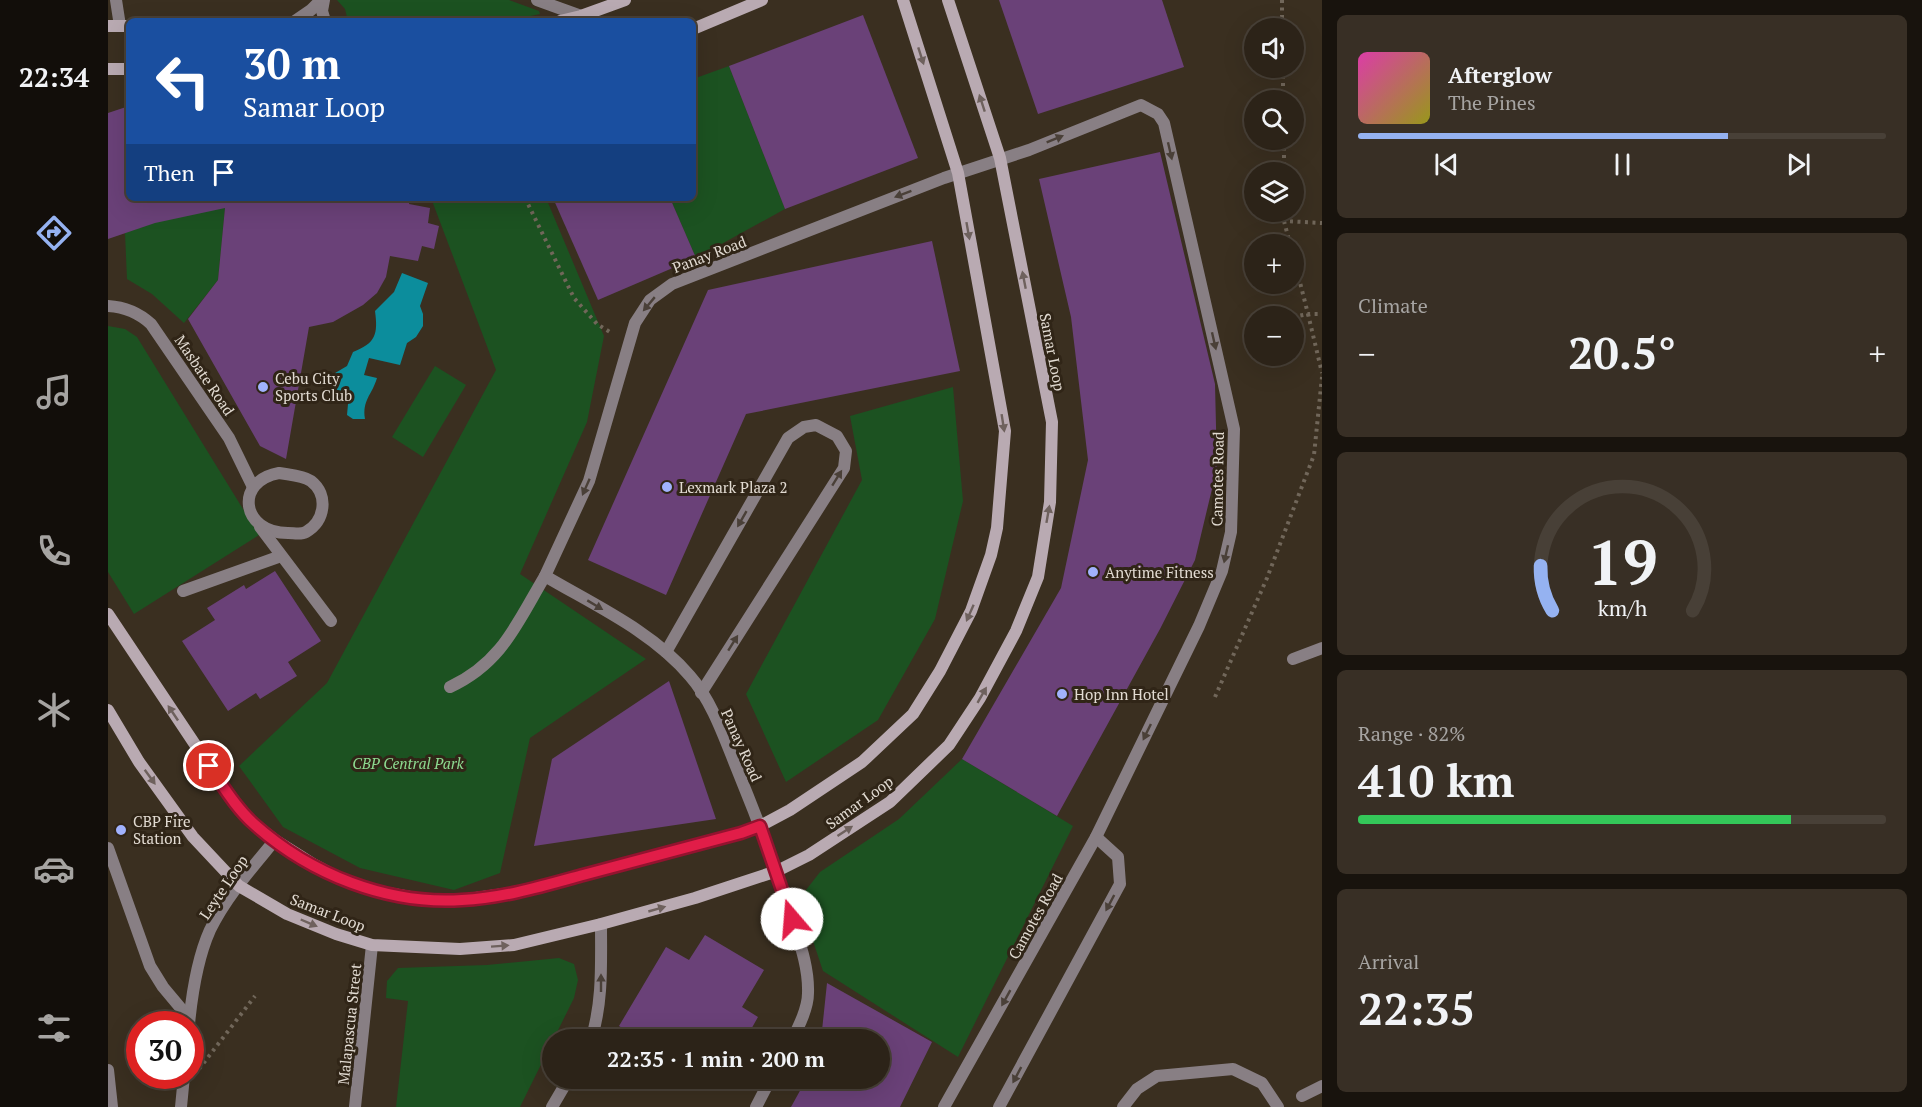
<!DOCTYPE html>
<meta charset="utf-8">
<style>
body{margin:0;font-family:"PT Serif",serif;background:#382f25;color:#f1f3f6;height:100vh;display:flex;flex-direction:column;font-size:22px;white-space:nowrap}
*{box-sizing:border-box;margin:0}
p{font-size:20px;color:#a6a4a2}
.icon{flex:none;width:33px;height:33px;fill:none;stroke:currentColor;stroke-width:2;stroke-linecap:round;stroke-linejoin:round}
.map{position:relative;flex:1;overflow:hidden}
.sheet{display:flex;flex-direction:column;gap:15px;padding:15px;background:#18130d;width:600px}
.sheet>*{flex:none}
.hud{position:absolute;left:18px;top:18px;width:570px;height:183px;border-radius:9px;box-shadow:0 6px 24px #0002,0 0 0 2px #484037;background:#1a4fa0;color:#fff;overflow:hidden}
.buttons{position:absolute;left:1136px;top:18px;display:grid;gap:12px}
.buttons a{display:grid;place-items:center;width:60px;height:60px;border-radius:50%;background:#2c2318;box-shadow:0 6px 24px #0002,0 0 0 2px #484037;font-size:30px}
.speed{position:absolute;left:18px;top:1011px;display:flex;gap:12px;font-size:30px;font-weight:700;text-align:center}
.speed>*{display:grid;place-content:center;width:78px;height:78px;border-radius:50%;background:#2c2318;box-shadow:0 6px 24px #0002,0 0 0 2px #484037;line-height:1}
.speed .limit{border:9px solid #d22;background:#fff;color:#111}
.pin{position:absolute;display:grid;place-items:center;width:51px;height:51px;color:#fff;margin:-26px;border:3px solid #fff;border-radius:50%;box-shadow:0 2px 6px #0007}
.me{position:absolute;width:66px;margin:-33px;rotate:342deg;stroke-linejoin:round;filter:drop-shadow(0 0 4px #0008)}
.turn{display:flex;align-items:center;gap:21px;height:126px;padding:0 18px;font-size:27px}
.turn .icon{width:78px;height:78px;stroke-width:2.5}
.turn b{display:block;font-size:42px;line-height:51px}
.then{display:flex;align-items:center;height:57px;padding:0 18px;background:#0003;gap:12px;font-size:22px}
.big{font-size:45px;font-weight:700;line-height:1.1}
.sheet .tile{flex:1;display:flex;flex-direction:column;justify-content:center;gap:9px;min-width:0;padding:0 21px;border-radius:9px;background:#382f25}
.sheet .dial{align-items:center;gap:0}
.dial svg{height:156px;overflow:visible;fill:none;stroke:#484037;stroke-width:7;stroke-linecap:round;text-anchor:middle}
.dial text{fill:#f1f3f6;stroke:none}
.song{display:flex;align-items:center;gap:18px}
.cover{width:72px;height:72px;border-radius:9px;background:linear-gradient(135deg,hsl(320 70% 55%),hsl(60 70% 35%))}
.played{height:6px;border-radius:3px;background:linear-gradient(90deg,#95b2f1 70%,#484037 70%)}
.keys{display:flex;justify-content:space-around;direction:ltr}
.heat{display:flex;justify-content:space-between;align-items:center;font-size:33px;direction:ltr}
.charge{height:9px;border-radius:4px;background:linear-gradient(90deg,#34c759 82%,#484037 0)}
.trip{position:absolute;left:434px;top:1029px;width:348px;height:60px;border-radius:30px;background:#2c2318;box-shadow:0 6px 24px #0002,0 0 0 2px #484037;font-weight:700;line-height:60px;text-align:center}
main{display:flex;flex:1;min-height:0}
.tabs{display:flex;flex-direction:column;width:108px;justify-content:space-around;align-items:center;background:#120e0a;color:#a6a4a2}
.tabs .icon{width:42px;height:42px}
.tabs .active{color:#95b2f1}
.tabs b{font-size:27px;color:#f1f3f6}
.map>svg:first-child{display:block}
</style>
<main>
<nav class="tabs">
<b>22:34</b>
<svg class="icon active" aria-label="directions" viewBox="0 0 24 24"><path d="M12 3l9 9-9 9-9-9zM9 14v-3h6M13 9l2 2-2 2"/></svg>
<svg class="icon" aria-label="music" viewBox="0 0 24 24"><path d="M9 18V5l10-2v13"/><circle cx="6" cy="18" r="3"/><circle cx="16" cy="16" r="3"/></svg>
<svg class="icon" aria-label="phone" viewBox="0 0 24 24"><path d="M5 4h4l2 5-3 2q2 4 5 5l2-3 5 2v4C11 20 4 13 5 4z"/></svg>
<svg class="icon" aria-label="climate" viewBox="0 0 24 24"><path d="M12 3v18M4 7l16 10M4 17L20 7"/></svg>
<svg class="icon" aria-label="car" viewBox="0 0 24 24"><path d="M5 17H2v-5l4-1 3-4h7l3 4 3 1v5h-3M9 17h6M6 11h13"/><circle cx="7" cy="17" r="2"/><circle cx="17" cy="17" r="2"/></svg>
<svg class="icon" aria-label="filters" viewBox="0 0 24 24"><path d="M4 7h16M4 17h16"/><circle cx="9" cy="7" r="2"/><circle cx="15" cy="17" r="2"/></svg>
</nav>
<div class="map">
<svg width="1214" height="1107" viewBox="0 0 1214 1107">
<rect width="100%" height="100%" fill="#3a2f20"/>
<g fill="#1c5221">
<path d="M229 0H401L431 11 432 14 399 21H240L237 9Z"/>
<path d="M621 66 677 209 588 258 562 198H585V79Z"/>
<path d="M118 198 110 280 76 323 44 294 19 279 17 233Z"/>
<path d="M323 198H438L496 336 479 422 412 574 538 659 422 738 392 873 346 890 252 868 175 827 131 766 219 683 388 370Z"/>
<path d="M0 326 17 329 29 337 151 535 26 614 0 572Z"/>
<path d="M327 366 358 385 315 457 284 437Z"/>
<path d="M845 387 855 501 827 619 770 720 678 782 638 694 754 480 742 416Z"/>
<path d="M854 759 965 826 850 1057 715 971 691 899 712 872 791 819Z"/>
<path d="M451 958 466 964 470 980 466 998 412 1107H288L300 1001 278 998 279 981 290 968 379 965Z"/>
</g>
<path fill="#0c8d9c" d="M294 273 320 283 312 306 315 314V326L308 337 299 343 292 365 261 358 256 375 269 378C264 395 254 400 257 419H245L239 415 240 404 220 384 222 376 239 366 245 352C268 343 270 334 267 311L286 292Z"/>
<g fill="#6a4178">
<path d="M891 0H1054L1076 67 930 114Z"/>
<path d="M755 15 810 158 677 209 621 66Z"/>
<path d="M21 106V198H302L301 204 322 208 320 223 331 226 326 249 314 246 310 261 282 256 278 277 269 293 255 305 225 322 201 327 178 459 152 446 80 319 110 280 117 208 47 223 0 239V113Z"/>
<path d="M1052 152 1107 384 1109 468 1087 560 1052 629 949 816 854 759 953 588 980 460 963 317 931 179Z"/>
<path d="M445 198H562L588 258 490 300Z"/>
<path d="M824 241 852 371 638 414 558 595 480 560 600 290Z"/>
<path d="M167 571 213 641 180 662 189 676 152 699 148 693 120 711 74 641 107 620 99 608 136 585 138 589Z"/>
<path d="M561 681 608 819 426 846 444 759Z"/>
<path d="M597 935 656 970 634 1007 650 1017 637 1040H534L511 1026 558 947 581 960Z"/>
<path d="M719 983 824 1042 792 1107H683L699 1078H771V1040H713Z"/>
</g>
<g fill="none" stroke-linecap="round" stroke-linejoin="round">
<g stroke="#71675a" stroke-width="4" stroke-dasharray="3 4.5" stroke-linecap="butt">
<path d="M1174 0V28"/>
<path d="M1175 68V100"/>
<path d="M1176 140V172"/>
<path d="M417 198 466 298 489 324 505 334"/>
<path d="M1176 212V221L1214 223"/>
<path d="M1176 221 1182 244"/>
<path d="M1185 255 1200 314H1214"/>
<path d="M1185 317 1200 314 1214 373"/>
<path d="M1107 697 1159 578 1206 455 1214 377"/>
<path d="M91 1069 147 996"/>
</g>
<g stroke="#887f84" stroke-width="12">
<path d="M8 0 12 26"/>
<path d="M216 0 214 11 217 21"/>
<path d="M429 0 473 16"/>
<path d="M187 21 203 10 213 0"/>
<path d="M558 652 680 438 696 427 708 425 729 436 738 451 736 468 593 693"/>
<path d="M1185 659 1214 648"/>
<path d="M342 687C394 663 409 623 437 576"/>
<path d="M0 848 42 966 55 987 81 1018"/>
<path d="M1194 1096 1214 1086"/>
<path d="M891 1107 1012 884 1010 857 988 837"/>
</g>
<g stroke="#887f84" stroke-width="12">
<path d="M0 306C17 307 31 313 43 324L121 438 145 487"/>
<path d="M171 473C182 475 194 475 203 481 221 495 217 521 198 532 193 535 186 533 180 533 133 533 126 481 171 473Z"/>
<path d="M152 527 223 621"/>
<path d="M75 591 173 556"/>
<path d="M81 1024C84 993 89 959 102 930 118 897 144 868 167 840"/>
<path d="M483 1040C495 1002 493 964 493 924"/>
<path d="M684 1040C691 1026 700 1008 700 993 701 964 689 936 681 909 665 861 648 815 629 769 616 737 604 701 582 676 544 631 486 605 437 576L481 481 527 323 542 300 564 284 836 178 921 150 1033 105 1050 114 1056 123 1126 429 1123 532 1114 571 1091 626 988 837 836 1107"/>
<path d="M0 1070 4 1107"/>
<path d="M73 1107 76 1076"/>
<path d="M247 1107 264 945"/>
<path d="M444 1107 461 1078"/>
<path d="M648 1107 663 1078"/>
<path d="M1015 1107 1029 1089 1049 1076 1125 1069 1154 1083 1170 1107"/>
</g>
<g stroke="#b9aab2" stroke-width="12">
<path d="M452 21 473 16 517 0"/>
<path d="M0 26H21"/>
<path d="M585 29 654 0"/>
<path d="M0 69H21"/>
<path d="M0 614 124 800 145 823 167 840 205 864 237 881 274 892 313 899 354 900 410 892 633 833 652 826 682 810 754 762 805 714 832 671 863 611 883 555 889 528 897 431 850 173 795 0"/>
<path d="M0 710 31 762 85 837 131 886 179 914 228 934 264 945 352 949 406 945 493 924 587 898 669 871 701 855 782 802 841 745 872 698 908 631 930 577 942 502 944 422 892 158 840 0"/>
</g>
</g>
<defs><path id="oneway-solid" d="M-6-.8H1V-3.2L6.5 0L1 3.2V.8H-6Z" transform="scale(1.5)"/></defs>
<g fill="#6e615d">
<use href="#oneway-solid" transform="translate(813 56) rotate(72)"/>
<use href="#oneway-solid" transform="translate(874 103) rotate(-108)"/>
<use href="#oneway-solid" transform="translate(860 231) rotate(80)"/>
<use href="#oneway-solid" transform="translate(916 280) rotate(-101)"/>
<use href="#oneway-solid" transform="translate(895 423) rotate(81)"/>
<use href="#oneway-solid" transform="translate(940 514) rotate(-80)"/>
<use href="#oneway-solid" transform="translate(862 613) rotate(114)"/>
<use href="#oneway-solid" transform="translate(874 695) rotate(-60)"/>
<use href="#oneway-solid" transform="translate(65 713) rotate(-124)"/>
<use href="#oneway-solid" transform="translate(42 777) rotate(54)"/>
<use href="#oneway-solid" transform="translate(737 831) rotate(-33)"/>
<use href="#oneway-solid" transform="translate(549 909) rotate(-16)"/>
<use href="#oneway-solid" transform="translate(201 923) rotate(23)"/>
<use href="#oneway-solid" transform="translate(392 946) rotate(-4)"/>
</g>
<g fill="#4a4038">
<use href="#oneway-solid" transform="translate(947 139) rotate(-22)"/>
<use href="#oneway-solid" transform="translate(1062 151) rotate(77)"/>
<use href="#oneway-solid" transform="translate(795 194) rotate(159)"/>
<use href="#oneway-solid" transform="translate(541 304) rotate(130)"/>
<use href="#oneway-solid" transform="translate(1106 341) rotate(77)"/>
<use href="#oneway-solid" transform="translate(729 478) rotate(-58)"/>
<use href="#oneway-solid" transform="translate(478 487) rotate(114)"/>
<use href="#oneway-solid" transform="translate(634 519) rotate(120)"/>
<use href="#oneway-solid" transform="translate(1118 554) rotate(103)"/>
<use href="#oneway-solid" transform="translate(487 605) rotate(31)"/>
<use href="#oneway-solid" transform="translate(625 643) rotate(-58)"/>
<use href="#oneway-solid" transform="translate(1039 732) rotate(116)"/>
<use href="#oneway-solid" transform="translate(1002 903) rotate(118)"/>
<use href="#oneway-solid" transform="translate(493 983) rotate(-90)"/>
<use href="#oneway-solid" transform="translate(898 998) rotate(119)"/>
<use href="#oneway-solid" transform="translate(909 1075) rotate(118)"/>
</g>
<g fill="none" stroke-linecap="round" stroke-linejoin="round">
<defs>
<path id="route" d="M101 766C115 786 128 808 146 824 202 874 279 905 354 900 395 898 435 886 475 875 527 861 580 847 633 833L652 826 684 919"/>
</defs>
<use href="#route" stroke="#92132f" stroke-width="15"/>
<use href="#route" stroke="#e11d48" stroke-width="10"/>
</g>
<g fill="#a1b2fd" stroke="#302517" stroke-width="2">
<circle cx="155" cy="387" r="6"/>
<circle cx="559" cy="487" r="6"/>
<circle cx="985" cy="572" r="6"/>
<circle cx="954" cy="694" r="6"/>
<circle cx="13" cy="830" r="6"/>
</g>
<g text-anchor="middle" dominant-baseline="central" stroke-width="6" stroke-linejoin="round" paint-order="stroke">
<g font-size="15" fill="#e2dbd2" stroke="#302517">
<text transform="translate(601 254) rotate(-21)">Panay Road</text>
<text transform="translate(945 352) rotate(79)">Samar Loop</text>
<text transform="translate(97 375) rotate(56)">Masbate Road</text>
<text transform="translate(1109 479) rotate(-89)">Camotes Road</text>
<text transform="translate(634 745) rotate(66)">Panay Road</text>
<text transform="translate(751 802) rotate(-36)">Samar Loop</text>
<text transform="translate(115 887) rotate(-56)">Leyte Loop</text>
<text transform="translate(220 912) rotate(21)">Samar Loop</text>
<text transform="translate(927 916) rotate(-61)">Camotes Road</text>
<text transform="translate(241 1024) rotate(-84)">Malapascua Street</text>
</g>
<g font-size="15" fill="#e2dbd2" stroke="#302517" text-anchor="start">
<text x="167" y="378">Cebu City<tspan x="167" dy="17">Sports Club</tspan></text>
<text x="571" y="487">Lexmark Plaza 2</text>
<text x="997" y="572">Anytime Fitness</text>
<text x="966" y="694">Hop Inn Hotel</text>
<text x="25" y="821">CBP Fire<tspan x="25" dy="17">Station</tspan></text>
</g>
<g font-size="15" font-style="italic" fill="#8ddb90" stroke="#302517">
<text x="300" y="763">CBP Central Park</text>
</g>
</g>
</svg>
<div class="buttons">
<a><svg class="icon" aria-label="sound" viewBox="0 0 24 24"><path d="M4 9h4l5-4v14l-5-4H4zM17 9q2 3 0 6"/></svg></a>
<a><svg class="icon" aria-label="search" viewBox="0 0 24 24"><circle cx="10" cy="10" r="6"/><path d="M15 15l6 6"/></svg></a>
<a><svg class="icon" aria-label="layers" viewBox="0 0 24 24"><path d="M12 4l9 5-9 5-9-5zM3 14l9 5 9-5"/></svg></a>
<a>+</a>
<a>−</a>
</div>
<div class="speed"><div class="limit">30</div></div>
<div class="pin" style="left:101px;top:766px;background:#d93025"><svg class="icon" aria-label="arrive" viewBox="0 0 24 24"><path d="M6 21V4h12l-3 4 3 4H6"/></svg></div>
<svg class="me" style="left:684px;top:919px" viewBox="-20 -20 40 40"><circle r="19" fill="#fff"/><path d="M0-13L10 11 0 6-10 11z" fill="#e11d48"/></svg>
<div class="trip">22:35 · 1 min · 200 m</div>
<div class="hud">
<div class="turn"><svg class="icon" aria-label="left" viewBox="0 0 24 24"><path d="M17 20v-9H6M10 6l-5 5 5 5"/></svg><div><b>30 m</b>Samar Loop</div></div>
<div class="then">Then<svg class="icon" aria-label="arrive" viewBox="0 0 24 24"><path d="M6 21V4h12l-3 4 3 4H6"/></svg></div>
</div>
</div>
<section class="sheet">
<div class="tile">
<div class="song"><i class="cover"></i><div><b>Afterglow</b><p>The Pines</p></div></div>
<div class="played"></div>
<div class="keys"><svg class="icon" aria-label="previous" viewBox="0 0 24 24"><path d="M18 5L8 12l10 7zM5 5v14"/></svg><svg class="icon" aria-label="pause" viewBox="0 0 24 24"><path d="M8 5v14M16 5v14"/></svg><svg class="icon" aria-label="next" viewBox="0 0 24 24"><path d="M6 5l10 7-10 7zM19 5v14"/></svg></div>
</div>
<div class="tile"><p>Climate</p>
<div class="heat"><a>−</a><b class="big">20.5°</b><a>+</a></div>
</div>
<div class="tile dial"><svg viewBox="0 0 100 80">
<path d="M14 69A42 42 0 1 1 86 69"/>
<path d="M14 69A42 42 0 0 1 8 46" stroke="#95b2f1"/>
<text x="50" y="56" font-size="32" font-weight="700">19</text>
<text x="50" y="72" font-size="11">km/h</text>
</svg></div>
<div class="tile"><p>Range · 82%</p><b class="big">410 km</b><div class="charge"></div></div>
<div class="tile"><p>Arrival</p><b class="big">22:35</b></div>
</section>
</main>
